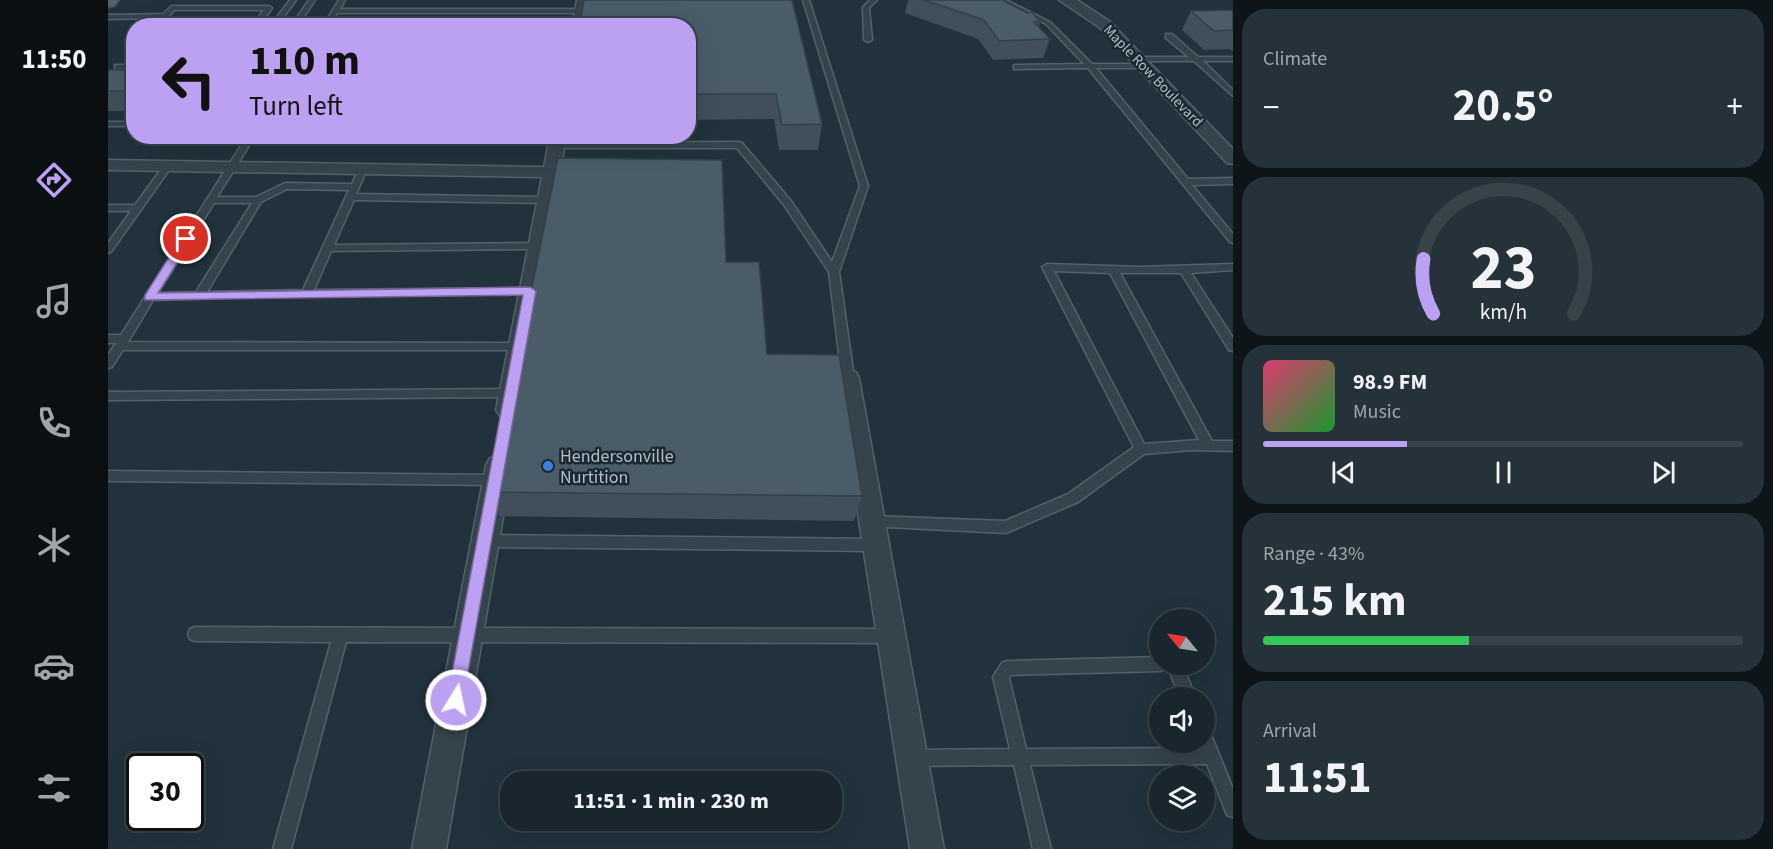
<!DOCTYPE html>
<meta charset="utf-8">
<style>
body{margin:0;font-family:"Source Sans 3",sans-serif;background:#263239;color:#f1f3f6;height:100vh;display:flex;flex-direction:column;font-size:22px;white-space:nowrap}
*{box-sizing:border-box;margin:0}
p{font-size:20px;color:#9fa5aa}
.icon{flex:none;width:33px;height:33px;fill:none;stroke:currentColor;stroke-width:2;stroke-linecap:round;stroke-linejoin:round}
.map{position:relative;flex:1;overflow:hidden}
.drawer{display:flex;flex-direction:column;gap:9px;padding:9px;background:#0e1519;width:540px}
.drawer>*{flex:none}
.hud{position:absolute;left:18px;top:18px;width:570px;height:126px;border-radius:24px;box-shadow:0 6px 24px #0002,0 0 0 2px #374349;background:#bca0f2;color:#111;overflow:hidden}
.needle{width:39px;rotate:300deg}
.fabs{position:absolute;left:1041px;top:609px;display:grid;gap:12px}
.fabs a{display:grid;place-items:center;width:66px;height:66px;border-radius:50%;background:#19262d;box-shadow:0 6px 24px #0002,0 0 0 2px #374349;font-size:30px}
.speed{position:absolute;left:18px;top:753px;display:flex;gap:12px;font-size:30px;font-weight:700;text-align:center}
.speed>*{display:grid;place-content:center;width:78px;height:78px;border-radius:50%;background:#19262d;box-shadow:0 6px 24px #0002,0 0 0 2px #374349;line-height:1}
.speed .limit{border:3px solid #111;border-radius:9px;background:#fff;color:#111}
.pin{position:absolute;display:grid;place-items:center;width:51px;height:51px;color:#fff;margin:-26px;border:3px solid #fff;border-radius:50%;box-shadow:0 2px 6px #0007}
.me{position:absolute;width:66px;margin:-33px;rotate:10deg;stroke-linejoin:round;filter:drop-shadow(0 0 4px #0008)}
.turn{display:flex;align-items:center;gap:21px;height:126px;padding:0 24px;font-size:27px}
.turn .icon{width:78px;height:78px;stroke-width:2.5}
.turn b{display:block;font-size:42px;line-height:51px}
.big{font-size:45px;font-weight:700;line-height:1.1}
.drawer .widget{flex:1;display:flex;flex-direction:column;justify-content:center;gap:9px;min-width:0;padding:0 21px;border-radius:24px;background:#263239}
.drawer .dial{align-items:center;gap:0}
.dial svg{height:156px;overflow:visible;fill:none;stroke:#374349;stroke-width:7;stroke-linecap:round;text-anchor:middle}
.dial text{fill:#f1f3f6;stroke:none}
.song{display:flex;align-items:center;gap:18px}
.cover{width:72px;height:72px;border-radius:9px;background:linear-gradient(135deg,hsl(340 70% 55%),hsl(130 70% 35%))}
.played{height:6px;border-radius:3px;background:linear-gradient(90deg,#bca0f2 30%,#374349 30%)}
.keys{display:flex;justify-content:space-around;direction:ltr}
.heat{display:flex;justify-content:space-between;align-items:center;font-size:33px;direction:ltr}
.charge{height:9px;border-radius:4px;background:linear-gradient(90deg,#34c759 43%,#374349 0)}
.trip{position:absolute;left:392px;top:771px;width:342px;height:60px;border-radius:24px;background:#19262d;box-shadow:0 6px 24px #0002,0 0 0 2px #374349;font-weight:700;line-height:60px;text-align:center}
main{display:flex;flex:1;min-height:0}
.tabs{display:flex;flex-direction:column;width:108px;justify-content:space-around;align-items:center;background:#0a0f12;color:#9fa5aa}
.tabs .icon{width:42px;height:42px}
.tabs .on{color:#bca0f2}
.tabs b{font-size:27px;color:#f1f3f6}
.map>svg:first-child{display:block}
</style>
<main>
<nav class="tabs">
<b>11:50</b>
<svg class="icon on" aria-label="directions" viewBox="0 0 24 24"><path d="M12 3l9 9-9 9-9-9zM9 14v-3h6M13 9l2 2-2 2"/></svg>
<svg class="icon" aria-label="music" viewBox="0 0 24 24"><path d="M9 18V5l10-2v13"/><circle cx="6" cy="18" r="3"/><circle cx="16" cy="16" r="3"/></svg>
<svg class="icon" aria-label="phone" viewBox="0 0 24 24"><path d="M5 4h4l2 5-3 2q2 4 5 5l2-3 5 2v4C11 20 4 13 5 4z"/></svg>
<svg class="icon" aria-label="climate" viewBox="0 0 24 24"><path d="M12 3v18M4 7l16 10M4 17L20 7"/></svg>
<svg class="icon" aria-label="car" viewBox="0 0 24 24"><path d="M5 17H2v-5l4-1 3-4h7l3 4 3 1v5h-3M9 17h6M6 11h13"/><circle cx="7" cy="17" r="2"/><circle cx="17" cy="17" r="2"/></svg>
<svg class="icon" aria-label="filters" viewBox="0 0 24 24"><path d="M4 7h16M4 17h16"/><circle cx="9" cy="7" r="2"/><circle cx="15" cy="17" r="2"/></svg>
</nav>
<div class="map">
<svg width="1125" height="849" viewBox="0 0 1125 849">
<rect width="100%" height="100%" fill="#21323c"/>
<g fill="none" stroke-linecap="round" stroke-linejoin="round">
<defs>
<g id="service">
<path d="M182 0H188L169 26H162Z"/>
<path d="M201 0H207L190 26H183Z"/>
<path d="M231 0H237L232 9H474L477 11 474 13H229L222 26H215Z"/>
<path d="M695 0H701L760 186 731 272 746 378 744 381 740 382 734 378 721 272 676 205 629 148H445L444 146 448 144 144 141 109 197H148L177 183 244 184 251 169 255 166 259 169 248 194 438 197 443 200 438 203 246 200 226 245 430 243 435 246 430 249 223 251 206 290 422 288 427 291 422 294 199 296 45 300 20 342 412 343 418 347 416 350H15L4 367 0 368V355L8 343H0V335H13L139 136 452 139 453 141 449 143 631 142 634 143 683 201 724 262 752 186ZM179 189 241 190 195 290 99 292 153 202ZM106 203H144L88 292 50 293Z"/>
<path d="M762 0H769L761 8 764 40 760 42 756 40 755 7Z"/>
<path d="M890 0H898L942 22 984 64H1039L1040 66 1036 68H988L1080 179 1125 178V184L1084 185 1125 234V243L1122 242 980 68 906 69V65H909L976 64 938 24Z"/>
<path d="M64 6H161L164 8 151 26H144L156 10H66L53 26H46L52 18 0 19V15L55 14Z"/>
<path d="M1058 34H1064L1090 57H1125V61H1095L1125 90V96L1086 61H1028V57H1081L1058 38Z"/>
<rect x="7" y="65" width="19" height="4"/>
<rect x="0" y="122" width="26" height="4"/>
<path d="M60 163 64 166 3 252 0 253V243L23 211H0V205H27L57 164Z"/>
<path d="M939 264 1032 267 1125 264V270L1083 273 1125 338V351L1121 350 1073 273H1012L1104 441H1125V451L1083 450 1036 454 970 502 898 533 759 526 757 522 759 518 764 516 897 521 960 494 1026 447 934 267ZM946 271 1002 273 1091 440 1036 444Z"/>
<path d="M403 389 409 393 403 397 0 400V392Z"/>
<path d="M0 471 388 475 392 476 394 480 392 484 388 485 0 481Z"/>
<path d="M377 535 768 539 773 541 775 545 773 549 768 551 377 547 372 545 370 541 372 537Z"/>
<path d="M87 627 784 629 789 631 791 636 789 641 784 643 238 642 183 849H165L223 642 87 641 82 639 80 634 82 629Z"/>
<path d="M1052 657V664H1074L1088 698H1072L1059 665 1057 669 1052 671 903 675 901 678 918 749 1092 748 1090 742H1096V730L1102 732 1125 789V817L1119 815 1099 764 922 765 943 849H925L906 765 805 766 799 764 797 758 799 752 805 750 902 749 885 677 894 663 899 661Z"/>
</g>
<g id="minor">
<path d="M469 0H483L478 26H464Z"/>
<path d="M951 0H969L1001 21 1125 149V164L1119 163 991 27Z"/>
<path d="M442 136H458L412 410 408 416 400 419 392 416 388 410 434 177 0 170V160L436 167Z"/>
<path d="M740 370 748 372 751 378 836 849H802L729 378 732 372Z"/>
<path d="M391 455 400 458 404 465 338 849H304L378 465 382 458Z"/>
</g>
<path id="primary" d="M0 0H11L6 6 0 7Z"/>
</defs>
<use href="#service" stroke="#53616a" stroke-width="3"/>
<use href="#minor" stroke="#53616a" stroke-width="3"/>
<use href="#primary" stroke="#414f58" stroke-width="3"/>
<use href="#service" fill="#35434c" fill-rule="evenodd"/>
<use href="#minor" fill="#35434c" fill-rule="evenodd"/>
<use href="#primary" fill="#53626d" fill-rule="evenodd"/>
</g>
<g fill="#404f59">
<path d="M684 0 714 124 710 150H671L666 119 580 120V26Z"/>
<path d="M800 0H894L932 22 931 27 942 39 935 58 885 60 870 39 797 13Z"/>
<path d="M1125 10V51L1121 49 1096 50 1074 30 1083 11Z"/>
<path d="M26 38V61H23L16 47Z"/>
<rect x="0" y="70" width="26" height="41"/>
<path d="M659 354 754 496 746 521 391 516 383 492Z"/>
</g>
<g fill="#4a5c68" stroke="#344049" stroke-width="1.5">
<path d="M476 0H684L714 124 674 125 668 94H580V26H472Z"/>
<path d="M816 0H894L919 13 924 12 932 22H926L942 39 891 41 876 20Z"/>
<path d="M1125 10V30L1106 31 1083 11Z"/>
<path d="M26 38V47H16Z"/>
<rect x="0" y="70" width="26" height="21"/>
<path d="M450 158 614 160 618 262H651L659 354 731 355 754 496 383 492Z"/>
</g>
<path fill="#bca0f2" stroke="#7a689d" stroke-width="1.5" d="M78 236 84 239 50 293 422 287 428 291 354 706 348 708 342 706 339 700 415 295 37 300V295L74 237Z"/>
<circle fill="#3f7fe0" stroke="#1b2831" stroke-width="2" cx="440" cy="466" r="6"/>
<g text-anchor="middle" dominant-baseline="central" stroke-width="5" stroke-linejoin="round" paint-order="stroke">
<g font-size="15" fill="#b1bec8" stroke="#1b2831">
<text transform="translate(1045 76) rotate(46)">Maple Row Boulevard</text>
</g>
<g font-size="18" fill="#b1bec8" stroke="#1b2831" text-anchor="start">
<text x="452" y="456">Hendersonville<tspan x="452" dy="21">Nurtition</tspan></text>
</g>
</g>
</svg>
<div class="fabs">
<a><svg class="needle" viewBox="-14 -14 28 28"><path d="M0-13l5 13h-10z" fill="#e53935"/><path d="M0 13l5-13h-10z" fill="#9fa5aa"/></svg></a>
<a><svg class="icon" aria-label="sound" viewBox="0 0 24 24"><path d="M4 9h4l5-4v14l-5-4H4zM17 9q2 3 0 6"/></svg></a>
<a><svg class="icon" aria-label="layers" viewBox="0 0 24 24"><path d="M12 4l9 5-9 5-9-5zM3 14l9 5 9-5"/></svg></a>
</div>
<div class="speed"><div class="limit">30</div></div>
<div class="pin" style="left:78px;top:239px;background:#d93025"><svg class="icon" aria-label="arrive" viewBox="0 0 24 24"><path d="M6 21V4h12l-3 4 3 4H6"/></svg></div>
<svg class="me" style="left:348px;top:700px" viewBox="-20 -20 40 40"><circle r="17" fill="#bca0f2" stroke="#fff" stroke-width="3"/><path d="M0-11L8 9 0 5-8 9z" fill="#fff"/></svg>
<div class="trip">11:51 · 1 min · 230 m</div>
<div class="hud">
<div class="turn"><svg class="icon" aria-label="left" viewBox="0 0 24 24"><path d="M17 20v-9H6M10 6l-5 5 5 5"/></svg><div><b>110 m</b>Turn left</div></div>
</div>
</div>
<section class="drawer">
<div class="widget"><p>Climate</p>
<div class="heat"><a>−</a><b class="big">20.5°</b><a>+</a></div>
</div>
<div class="widget dial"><svg viewBox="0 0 100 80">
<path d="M14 69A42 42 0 1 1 86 69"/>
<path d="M14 69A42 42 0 0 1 9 41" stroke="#bca0f2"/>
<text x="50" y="56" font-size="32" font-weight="700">23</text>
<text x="50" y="72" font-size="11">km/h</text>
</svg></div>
<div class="widget">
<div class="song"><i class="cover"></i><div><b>98.9 FM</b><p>Music</p></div></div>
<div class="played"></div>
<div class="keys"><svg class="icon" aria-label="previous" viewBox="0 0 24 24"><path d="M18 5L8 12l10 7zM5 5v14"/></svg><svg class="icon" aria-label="pause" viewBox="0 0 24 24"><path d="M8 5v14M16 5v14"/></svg><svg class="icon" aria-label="next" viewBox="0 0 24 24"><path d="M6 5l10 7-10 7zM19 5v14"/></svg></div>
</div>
<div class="widget"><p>Range · 43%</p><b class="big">215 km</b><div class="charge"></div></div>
<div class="widget"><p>Arrival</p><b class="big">11:51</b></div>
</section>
</main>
